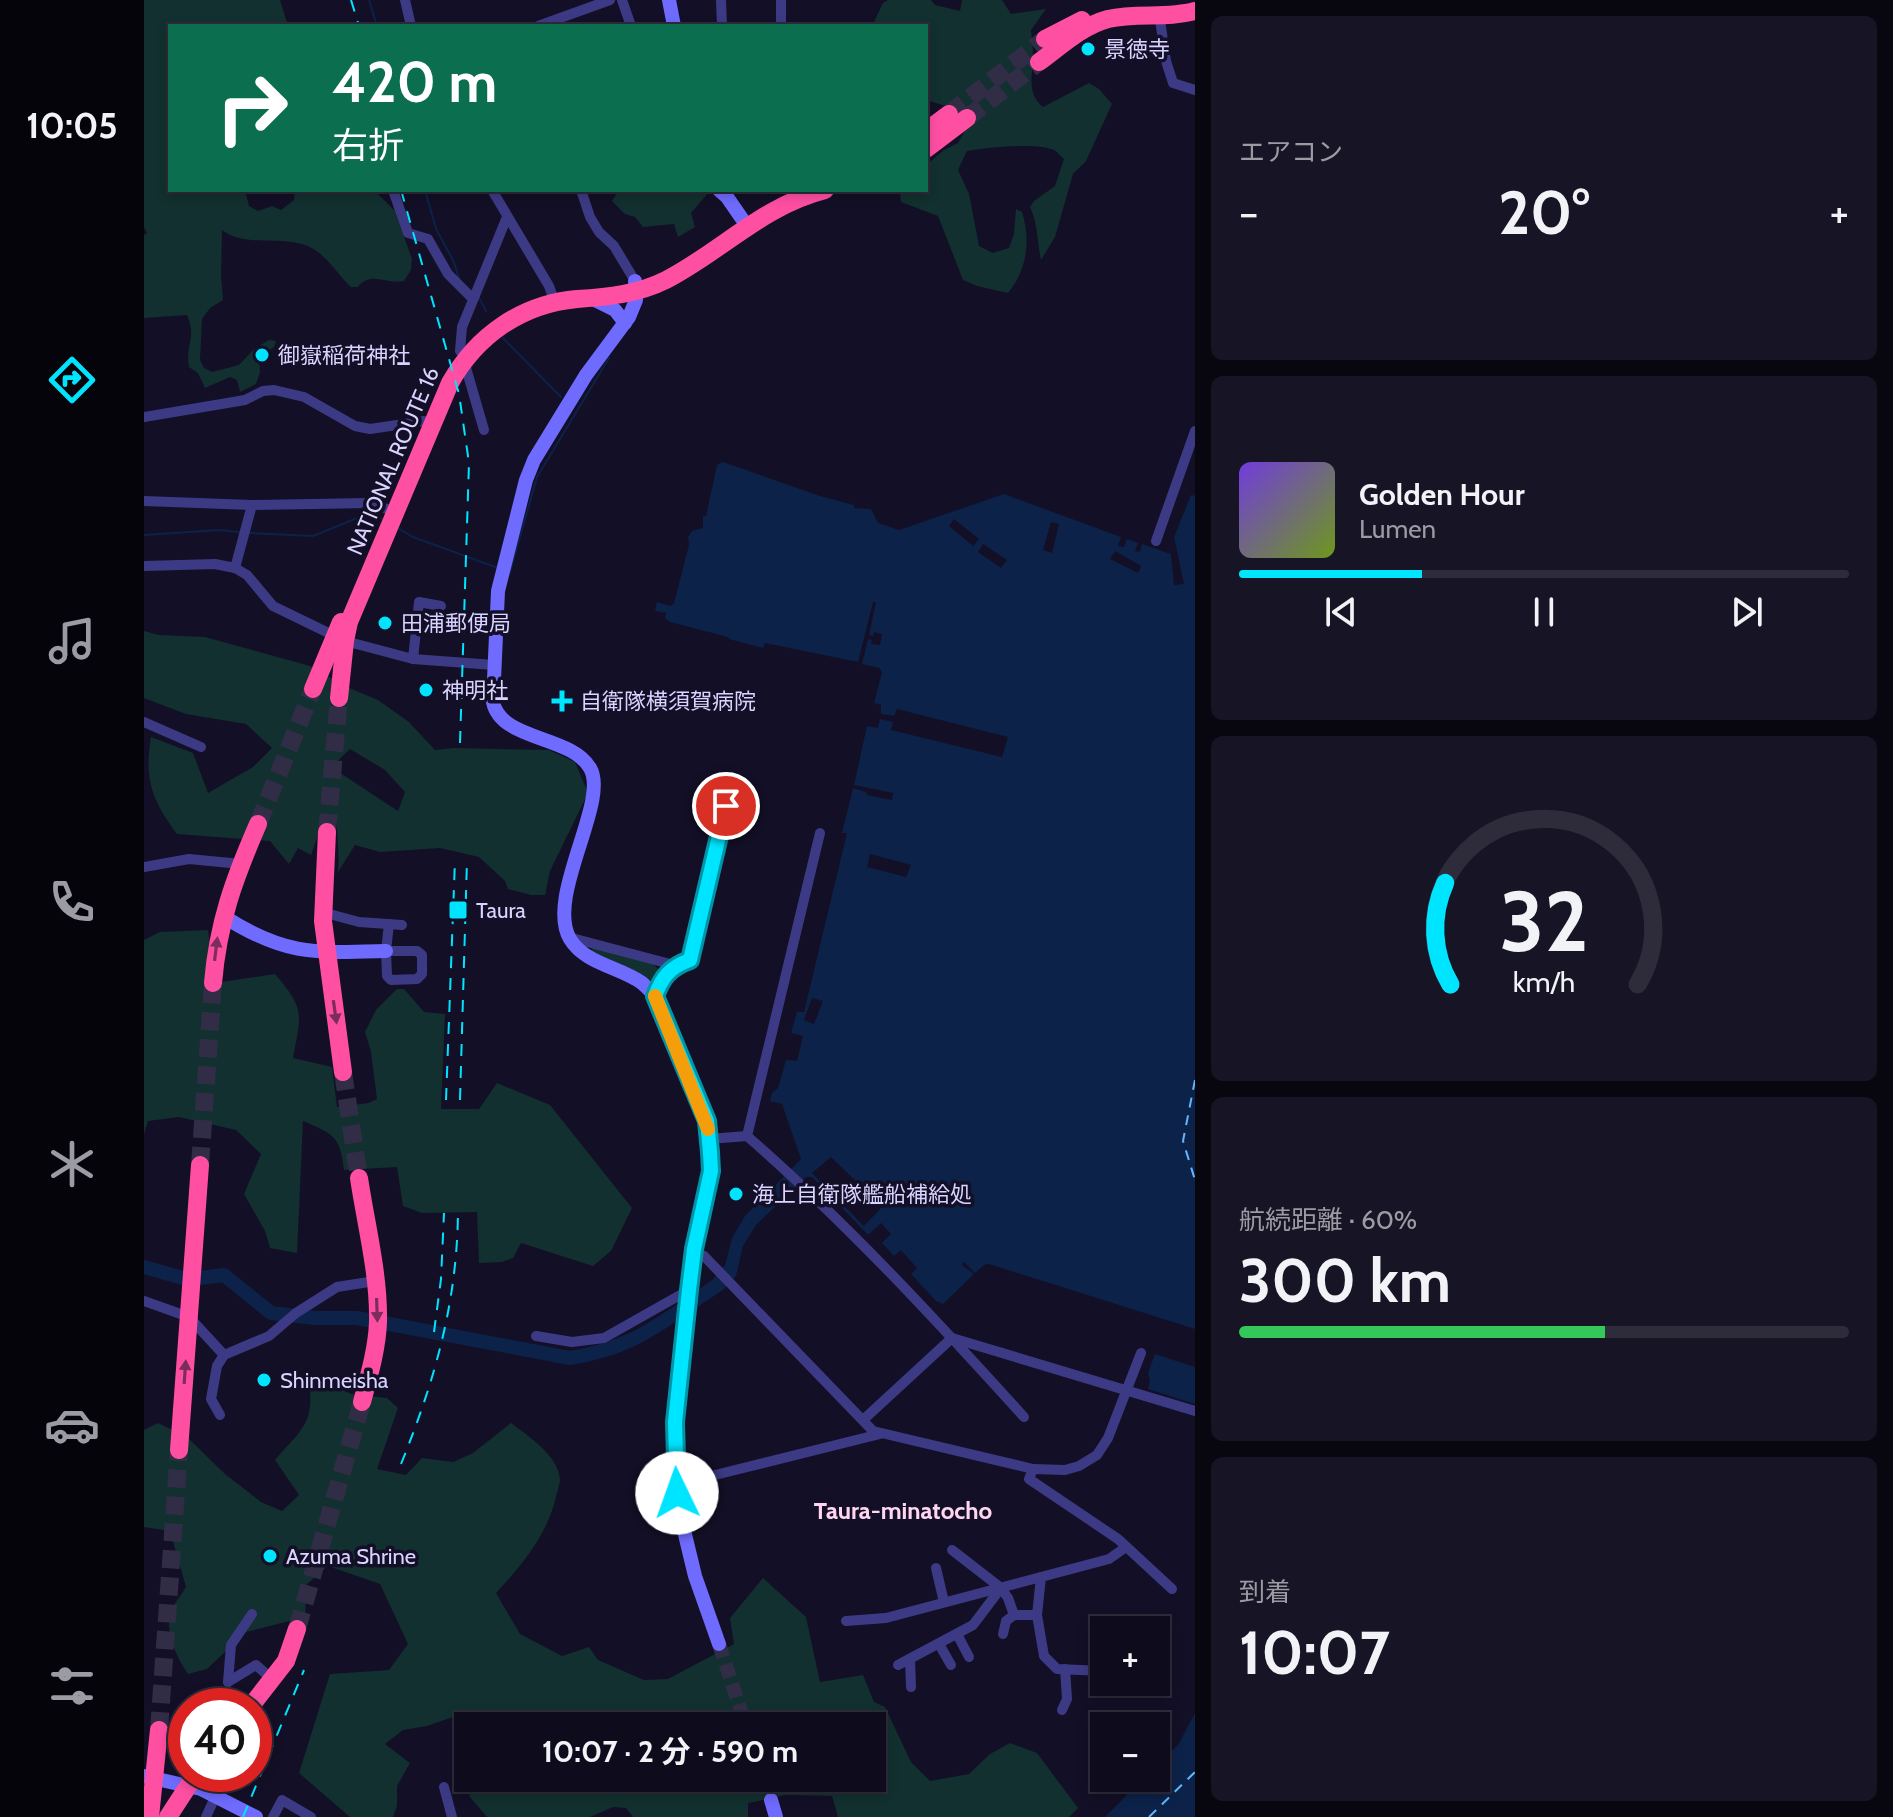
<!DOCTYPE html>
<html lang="ja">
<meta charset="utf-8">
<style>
body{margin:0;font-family:Cabin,"Noto Sans JP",sans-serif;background:#171425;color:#f1f3f6;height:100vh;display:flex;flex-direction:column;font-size:30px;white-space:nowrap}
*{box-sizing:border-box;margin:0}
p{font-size:26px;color:#9b9ba3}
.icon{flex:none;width:44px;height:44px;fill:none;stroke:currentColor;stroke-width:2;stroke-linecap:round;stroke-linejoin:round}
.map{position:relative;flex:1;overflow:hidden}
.sheet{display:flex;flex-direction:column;gap:16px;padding:16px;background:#08060f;width:698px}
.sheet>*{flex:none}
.hud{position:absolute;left:24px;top:24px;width:760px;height:168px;border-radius:0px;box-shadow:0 4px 12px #0003,0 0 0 2px #2e2b3b;background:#0b6e4f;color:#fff;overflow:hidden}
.controls{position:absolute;left:946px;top:1616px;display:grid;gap:16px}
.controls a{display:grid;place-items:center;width:80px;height:80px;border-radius:0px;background:#0e0b1c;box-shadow:0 4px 12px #0003,0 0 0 2px #2e2b3b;font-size:40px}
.speed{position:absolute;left:24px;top:1688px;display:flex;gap:16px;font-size:40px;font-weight:700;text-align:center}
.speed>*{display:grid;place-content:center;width:104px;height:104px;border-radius:50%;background:#0e0b1c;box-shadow:0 4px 12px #0003,0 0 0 2px #2e2b3b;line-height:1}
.speed .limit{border:12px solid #d22;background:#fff;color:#111}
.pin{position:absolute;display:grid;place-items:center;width:68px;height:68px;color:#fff;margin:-34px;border:4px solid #fff;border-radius:50%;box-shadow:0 2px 8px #0007}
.me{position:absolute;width:88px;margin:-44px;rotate:357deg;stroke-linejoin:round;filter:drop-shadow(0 0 6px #0008)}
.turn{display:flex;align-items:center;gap:28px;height:168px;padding:0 32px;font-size:36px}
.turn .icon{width:104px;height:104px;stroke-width:2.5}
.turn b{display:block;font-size:56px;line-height:68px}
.big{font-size:60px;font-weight:700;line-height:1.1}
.sheet .widget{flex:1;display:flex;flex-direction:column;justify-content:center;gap:12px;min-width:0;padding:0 28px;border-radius:12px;background:#171425}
.sheet .dial{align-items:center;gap:0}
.dial svg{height:208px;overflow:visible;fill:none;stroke:#2e2b3b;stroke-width:7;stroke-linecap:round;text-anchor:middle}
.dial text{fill:#f1f3f6;stroke:none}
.song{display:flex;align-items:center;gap:24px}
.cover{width:96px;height:96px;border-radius:12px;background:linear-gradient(135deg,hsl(260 70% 55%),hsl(80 70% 35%))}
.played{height:8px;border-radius:4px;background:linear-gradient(90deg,#00e5ff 30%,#2e2b3b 30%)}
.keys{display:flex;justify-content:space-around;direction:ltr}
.heat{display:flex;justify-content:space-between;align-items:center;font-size:44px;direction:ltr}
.charge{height:12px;border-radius:6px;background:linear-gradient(90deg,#34c759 60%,#2e2b3b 0)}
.trip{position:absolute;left:310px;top:1712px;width:432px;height:80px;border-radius:0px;background:#0e0b1c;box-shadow:0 4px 12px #0003,0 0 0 2px #2e2b3b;font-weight:700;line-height:80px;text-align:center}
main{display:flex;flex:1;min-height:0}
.dock{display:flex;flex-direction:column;width:144px;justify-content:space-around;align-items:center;background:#06040b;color:#9b9ba3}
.dock .icon{width:56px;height:56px}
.dock .active{color:#00e5ff}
.dock b{font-size:36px;color:#f1f3f6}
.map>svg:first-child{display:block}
</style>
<main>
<nav class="dock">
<b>10:05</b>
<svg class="icon active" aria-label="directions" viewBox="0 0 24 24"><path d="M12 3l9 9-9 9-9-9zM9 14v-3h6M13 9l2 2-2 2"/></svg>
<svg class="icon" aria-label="music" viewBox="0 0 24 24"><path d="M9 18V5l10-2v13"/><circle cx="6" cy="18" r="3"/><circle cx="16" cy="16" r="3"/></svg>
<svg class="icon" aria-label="phone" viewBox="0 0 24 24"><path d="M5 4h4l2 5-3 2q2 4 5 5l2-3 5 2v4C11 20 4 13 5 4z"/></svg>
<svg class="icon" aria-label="climate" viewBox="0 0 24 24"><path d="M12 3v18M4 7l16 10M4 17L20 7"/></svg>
<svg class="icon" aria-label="car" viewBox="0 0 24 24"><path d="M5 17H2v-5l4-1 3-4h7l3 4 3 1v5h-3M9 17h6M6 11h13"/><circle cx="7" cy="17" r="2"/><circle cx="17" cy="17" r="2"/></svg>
<svg class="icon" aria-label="filters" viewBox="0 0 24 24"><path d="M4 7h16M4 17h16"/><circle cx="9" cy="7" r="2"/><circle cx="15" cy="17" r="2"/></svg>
</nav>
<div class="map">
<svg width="1051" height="1817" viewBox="0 0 1051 1817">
<rect width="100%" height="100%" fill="#130f26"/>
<g fill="#12302f" fill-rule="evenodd">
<path d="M0 0H136L144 26H26V190H101L105 206 114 211 128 206 137 210 150 200 151 190H230L251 211 268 259 267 270 260 281C242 285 227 270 214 287H207C195 276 185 259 171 250 144 232 104 250 78 230L77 276 79 300 66 308 58 319 56 360 60 368 68 372 95 365 110 349 125 340 132 341 130 347 115 357 116 372 112 384 96 392 93 380 86 377 61 388 54 373 45 367C41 345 53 337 43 315L0 318V235L3 233 0 227Z"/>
<path d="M744 0H787L791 5 816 11 818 0H858L867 14 902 9 887 30C888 39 889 49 889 58 888 78 883 93 899 107L945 83 955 89 968 104 942 161 929 174 911 237 897 260C893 241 894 224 886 207L890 201 911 186 920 159C919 158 911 150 910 150 893 142 842 148 823 151L814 170 825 194 835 246 849 253 865 248 870 234 872 209 878 212C887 241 883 270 864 293L833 286 819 280 794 216 757 202 756 194 759 190H782V165L800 150 814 143 827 120 825 113 782 100V26H728L739 3Z"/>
<path d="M475 190H559L564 193 547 213 551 227 534 237 530 224 499 227 491 217 481 214 468 201Z"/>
<path d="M0 631 15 635 61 637 166 666 203 687 234 700 265 722 291 750 310 748 405 750 431 762 444 793 406 871 401 895H387L364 889 361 881 335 857 296 848 236 852 211 845 194 872C196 852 192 835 193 815L177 827 167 855 154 848 145 864 126 841 33 834C8 800 0 780 7 737L49 753 64 793 109 767 128 748 102 724 42 714 0 698ZM206 749 241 770 261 792 254 811 187 767Z"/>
<path d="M64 930 71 983 131 974C162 1010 157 1014 149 1058L188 1067 193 1107 225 1103 233 1099 227 1052 221 1032 232 1010 253 989H260L280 1012 301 1014 297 1109H335L353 1083 406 1105 488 1208 467 1251 449 1266 377 1243 369 1258 358 1262 335 1263 333 1212 278 1213 259 1206 253 1167 200 1170C196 1135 189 1134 159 1121L153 1253 126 1248 121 1231 100 1194 117 1154 92 1130 35 1117 4 1121 0 1134V940L16 932Z"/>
<path d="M449 948 509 964 516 971 510 982 445 952Z"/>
<path d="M175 1379 207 1394 243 1398 254 1408 233 1469 262 1475 278 1458 309 1462 329 1453 367 1423C384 1436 414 1455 416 1479 416 1484 413 1492 412 1497 403 1535 378 1565 352 1593L376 1634 418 1656 445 1647 454 1660 500 1680 524 1679 590 1644 586 1618 619 1578 662 1617 676 1682 719 1675 730 1702 741 1707 767 1762 786 1781 825 1774 846 1754 866 1743 893 1753 934 1808 925 1817H694L688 1796 642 1795 604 1803V1817H489L482 1808 469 1807 446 1817H343L325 1796 332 1778H728V1726H324L309 1717 283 1726 259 1730 241 1744 266 1763 253 1786V1806L249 1817H206L155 1773 186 1674 245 1670 264 1644 236 1584 184 1566 163 1584 161 1617 102 1632 63 1669 44 1674C32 1657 19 1629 28 1608 32 1601 38 1594 42 1587L26 1531 0 1527V1430L14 1423 43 1437 81 1474 117 1502 138 1511 155 1495 131 1460C156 1430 171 1425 165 1383Z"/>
</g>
<g fill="#0c2248" fill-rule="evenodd">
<path d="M579 462 676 496 710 505V508L727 509 734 523 755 530 860 494 977 537 974 546 980 547 983 539 994 543 991 551 996 552 998 544 1027 554 1030 585 1040 584 1030 537 1047 495 1050 496 1051 493V1329L845 1264 840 1265 831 1273 820 1262 818 1265 830 1274 799 1304 792 1301 767 1274 773 1268 757 1250 750 1256 738 1243 747 1234 737 1223 724 1235 668 1177H662L612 1225 599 1246 592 1276 579 1290 550 1309 551 1292 568 1280 581 1265 588 1238 601 1216 657 1159 638 1104 626 1101 628 1093 634 1088 642 1060 653 1061 659 1036 647 1033 653 1012H660L703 833H698L709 788 722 792 723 795 748 800 749 793 710 785 723 726 734 728 736 719 749 722 747 730 858 757 864 737 753 709 750 716 737 714V705L730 703 738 672 735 668 718 664 724 639 728 640 727 644 736 645 738 634 730 632 729 636 725 635 732 602H729L714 662 621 643 619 648 585 639 584 637 526 622 521 618 522 613 511 611 513 602 526 606 530 603 545 545 544 537 548 531 559 528V516H562L573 465ZM810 519 835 539 829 546 805 526ZM907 522 915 524 908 553 899 550ZM839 544 863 560 857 568 834 552ZM971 551 997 566 994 573 966 559ZM726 854 767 865 762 877 723 867ZM668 998 679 1001 670 1024 660 1020ZM687 1157 738 1207 720 1226 668 1173Z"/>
<path d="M1011 1354 1051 1367V1404L1004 1389 1006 1381 1004 1373Z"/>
<path d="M1051 1713V1817H961L1000 1778H1012V1766L1034 1745Z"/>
</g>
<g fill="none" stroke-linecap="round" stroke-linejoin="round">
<g stroke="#0c2248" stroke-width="2">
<path d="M225 0 233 26"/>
<path d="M281 190 292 229 309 260 315 278"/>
<path d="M334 296 342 311"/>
<path d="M359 338 417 397"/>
<path d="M252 527 269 537 354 568"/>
<path d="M105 533 169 536 228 512 240 520"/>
<path d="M0 535 75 530 95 532"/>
<path d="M364 571 366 572 393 477 465 358"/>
</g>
<g stroke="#0c2248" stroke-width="14">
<path d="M0 1267 39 1278"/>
<path d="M56 1278 80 1275 127 1313 171 1318H213L426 1358C482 1349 506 1331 552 1300"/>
</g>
<g stroke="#62b6ff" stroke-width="2" stroke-dasharray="10 8" stroke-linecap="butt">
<path d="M1051 1080 1039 1141 1051 1180"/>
<path d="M1005 1817 1051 1772"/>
</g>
<g stroke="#312d47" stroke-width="14" stroke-dasharray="14 7" stroke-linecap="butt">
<path d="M575 1644 602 1726"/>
<path d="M620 1778 627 1800"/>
</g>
<g stroke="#312d47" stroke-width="18" stroke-dasharray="18 9" stroke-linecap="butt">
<path d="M805 114 901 39"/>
<path d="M823 118 895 62"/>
<path d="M114 824 169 689"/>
<path d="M183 832 195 698"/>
<path d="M199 1072 215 1178"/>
<path d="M56 1165 69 983"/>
<path d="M153 1629 218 1402"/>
<path d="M15 1730 35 1450"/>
</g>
<g stroke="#3d3a85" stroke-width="10">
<path d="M261 0 267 26"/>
<path d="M478 0 487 26"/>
<path d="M577 0 578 26"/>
<path d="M1015 13 1022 61 1029 83 1051 90"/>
<path d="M394 26 466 0"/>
<path d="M637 26V0"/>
<path d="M249 190 264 233 284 239 304 274 329 299"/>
<path d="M348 190 405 286 411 303"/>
<path d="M437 190 446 217 455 232 470 246 491 281"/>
<path d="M316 351 318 327 363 217"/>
<path d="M320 361 340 430"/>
<path d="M0 417 101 400 119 391 130 390 160 397 211 426 226 429 280 421"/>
<path d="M0 501 108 505 225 503 252 512"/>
<path d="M1012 541 1051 431"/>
<path d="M0 566 71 564 91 568 103 575 129 606 201 641 269 659 350 665"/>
<path d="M91 568 108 505"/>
<path d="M269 659 275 602 297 606"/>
<path d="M0 722 57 747"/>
<path d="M0 867 45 859 97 864"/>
<path d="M178 912 215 922 258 925"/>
<path d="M424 937 530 965"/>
<path d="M242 951H273L278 955V974L273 979 247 980 243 976Z"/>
<path d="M242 951 245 924"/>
<path d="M511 996C518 977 526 967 546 960L582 806"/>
<path d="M603 1136 676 833"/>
<path d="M565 1139 603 1136C702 1222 792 1320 880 1417"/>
<path d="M550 1252 560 1256 729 1431 889 1469 921 1470 935 1466 953 1455 964 1438 997 1353"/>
<path d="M0 1301 45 1317 80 1355"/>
<path d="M392 1336 428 1342 460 1338 545 1290"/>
<path d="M76 1415 67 1399 73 1366 80 1355 125 1336 152 1313 193 1287 231 1281"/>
<path d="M719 1420 808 1338 1051 1411"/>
<path d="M889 1469 885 1479 974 1539 1028 1589"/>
<path d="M532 1480 571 1475 736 1434"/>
<path d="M792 1568 800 1602"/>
<path d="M897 1577 893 1615 900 1656 913 1669 960 1671"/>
<path d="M857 1588 864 1598 870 1615"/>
<path d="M702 1621 742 1618 965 1559 982 1547"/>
<path d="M813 1634 825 1657"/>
<path d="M859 1634 862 1621 870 1615H893"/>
<path d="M795 1644 807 1665"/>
<path d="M766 1659 767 1687"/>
<path d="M754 1665 829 1625 857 1588 808 1550"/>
<path d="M84 1682 87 1645 108 1614"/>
<path d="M84 1682 112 1665 129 1680"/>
<path d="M918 1710 923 1699 921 1669"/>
<path d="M300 1787 308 1817"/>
<path d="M62 1817 72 1795"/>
<path d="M129 1817 138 1800 167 1817"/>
</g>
<g stroke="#6f6bff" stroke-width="14">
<path d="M525 0 530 26"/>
<path d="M575 190 583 197 603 226"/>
<path d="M491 281 492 300 485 317 442 375 390 460 382 480 354 591 349 702C357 741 427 735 446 768 466 801 401 897 426 939 441 964 476 967 498 983 503 987 507 992 511 996L563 1121 565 1139 567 1171 550 1249 531 1422 532 1480 538 1522 551 1576 575 1644"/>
<path d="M449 299 471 310 481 323"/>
<path d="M79 916C141 956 171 953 242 951"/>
<path d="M0 1776 57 1789 112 1817"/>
<path d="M627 1800 632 1817"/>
</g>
<g stroke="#ff4fa3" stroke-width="18">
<path d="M901 39 938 20"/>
<path d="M895 62C917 46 938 26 964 19 993 12 1022 19 1051 11"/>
<path d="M782 131 805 114"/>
<path d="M782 149 823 118"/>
<path d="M169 689 197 622"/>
<path d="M195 698 201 641 205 622 306 383C333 335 378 304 433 299 464 297 494 294 522 280 578 251 618 206 681 190"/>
<path d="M183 832 179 921 199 1072"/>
<path d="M69 983C74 923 90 879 114 824"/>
<path d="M215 1178C222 1225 235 1274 234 1322 233 1349 225 1376 218 1402"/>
<path d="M35 1450 56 1165"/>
<path d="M107 1706 142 1661 153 1629"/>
<path d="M6 1817 15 1730"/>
<path d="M24 1817 52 1774"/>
</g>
<g stroke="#00e5ff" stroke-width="2" stroke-dasharray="12 10" stroke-linecap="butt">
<path d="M207 0 215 26"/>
<path d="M257 190 315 394 325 463 316 743"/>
<path d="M302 1100 311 860"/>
<path d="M316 1100 323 860"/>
<path d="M290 1332 297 1279 300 1213"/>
<path d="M257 1464C291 1380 313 1303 314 1212"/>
<path d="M99 1817 160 1670"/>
</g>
</g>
<defs><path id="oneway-solid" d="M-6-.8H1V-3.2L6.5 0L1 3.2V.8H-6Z" transform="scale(2)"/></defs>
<g fill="#7d2c5e">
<use href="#oneway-solid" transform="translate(72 949) rotate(-83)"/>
<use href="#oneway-solid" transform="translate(191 1012) rotate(82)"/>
<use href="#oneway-solid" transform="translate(233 1310) rotate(88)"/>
<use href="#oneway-solid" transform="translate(41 1372) rotate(-86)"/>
</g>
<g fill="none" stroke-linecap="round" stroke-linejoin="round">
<defs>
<path id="route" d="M533 1493 531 1422 545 1290 550 1249 567 1171 566 1152 563 1121 511 996C518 977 526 967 546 960L582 806"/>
</defs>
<use href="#route" stroke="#0095a6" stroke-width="20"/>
<use href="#route" stroke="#00e5ff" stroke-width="14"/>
<path stroke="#f59e0b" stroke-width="14" d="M511 996 564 1129"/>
</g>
<g fill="#00e5ff" stroke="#130f26" stroke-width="3">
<circle cx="944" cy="49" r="8"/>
<circle cx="118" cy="355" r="8"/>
<circle cx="241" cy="623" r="8"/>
<circle cx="282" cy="690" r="8"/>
<path d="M414 689h8v8h8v8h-8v8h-8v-8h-8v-8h8z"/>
<rect x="304" y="900" width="20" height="20" rx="4"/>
<circle cx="592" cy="1194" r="8"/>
<circle cx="120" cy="1380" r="8"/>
<circle cx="126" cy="1556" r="8"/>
</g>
<g text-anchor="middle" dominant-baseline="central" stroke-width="7" stroke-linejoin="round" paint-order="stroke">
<g font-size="22" fill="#d9d4ff" stroke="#130f26" text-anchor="start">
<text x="960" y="49">景徳寺</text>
<text x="134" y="355">御嶽稲荷神社</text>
<text x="257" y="623">田浦郵便局</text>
<text x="298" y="690">神明社</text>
<text x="436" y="701">自衛隊横須賀病院</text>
<text x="332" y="910">Taura</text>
<text x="608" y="1194">海上自衛隊艦船補給処</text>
<text x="136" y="1380">Shinmeisha</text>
<text x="142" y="1556">Azuma Shrine</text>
</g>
<g font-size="22" fill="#d9d4ff" stroke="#130f26">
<text transform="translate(249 461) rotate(-67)">NATIONAL ROUTE 16</text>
</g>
<g font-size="24" font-weight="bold" fill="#ffd6f0" stroke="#130f26">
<text x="759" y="1510">Taura-minatocho</text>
</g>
</g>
</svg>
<div class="controls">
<a>+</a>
<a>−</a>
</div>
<div class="speed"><div class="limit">40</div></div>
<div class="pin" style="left:582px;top:806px;background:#d93025"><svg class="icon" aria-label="arrive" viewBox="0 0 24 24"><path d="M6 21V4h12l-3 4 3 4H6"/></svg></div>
<svg class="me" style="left:533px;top:1493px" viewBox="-20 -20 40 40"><circle r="19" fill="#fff"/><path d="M0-13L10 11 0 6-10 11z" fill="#00e5ff"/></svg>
<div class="trip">10:07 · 2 分 · 590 m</div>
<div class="hud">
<div class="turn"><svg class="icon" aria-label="right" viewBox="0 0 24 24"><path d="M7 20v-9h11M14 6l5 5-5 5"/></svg><div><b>420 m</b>右折</div></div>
</div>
</div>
<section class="sheet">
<div class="widget"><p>エアコン</p>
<div class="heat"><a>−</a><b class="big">20°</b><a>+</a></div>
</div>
<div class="widget">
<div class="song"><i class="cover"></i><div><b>Golden Hour</b><p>Lumen</p></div></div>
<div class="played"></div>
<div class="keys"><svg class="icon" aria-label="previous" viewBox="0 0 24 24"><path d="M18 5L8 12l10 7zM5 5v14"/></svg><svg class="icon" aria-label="pause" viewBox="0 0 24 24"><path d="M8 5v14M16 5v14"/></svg><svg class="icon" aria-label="next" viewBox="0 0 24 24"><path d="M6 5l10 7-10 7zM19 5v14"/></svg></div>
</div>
<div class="widget dial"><svg viewBox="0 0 100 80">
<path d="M14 69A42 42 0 1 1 86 69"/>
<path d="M14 69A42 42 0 0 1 12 30" stroke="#00e5ff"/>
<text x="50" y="56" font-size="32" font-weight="700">32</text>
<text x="50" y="72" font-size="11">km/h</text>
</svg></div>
<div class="widget"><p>航続距離 · 60%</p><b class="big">300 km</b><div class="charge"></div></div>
<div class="widget"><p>到着</p><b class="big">10:07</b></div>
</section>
</main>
